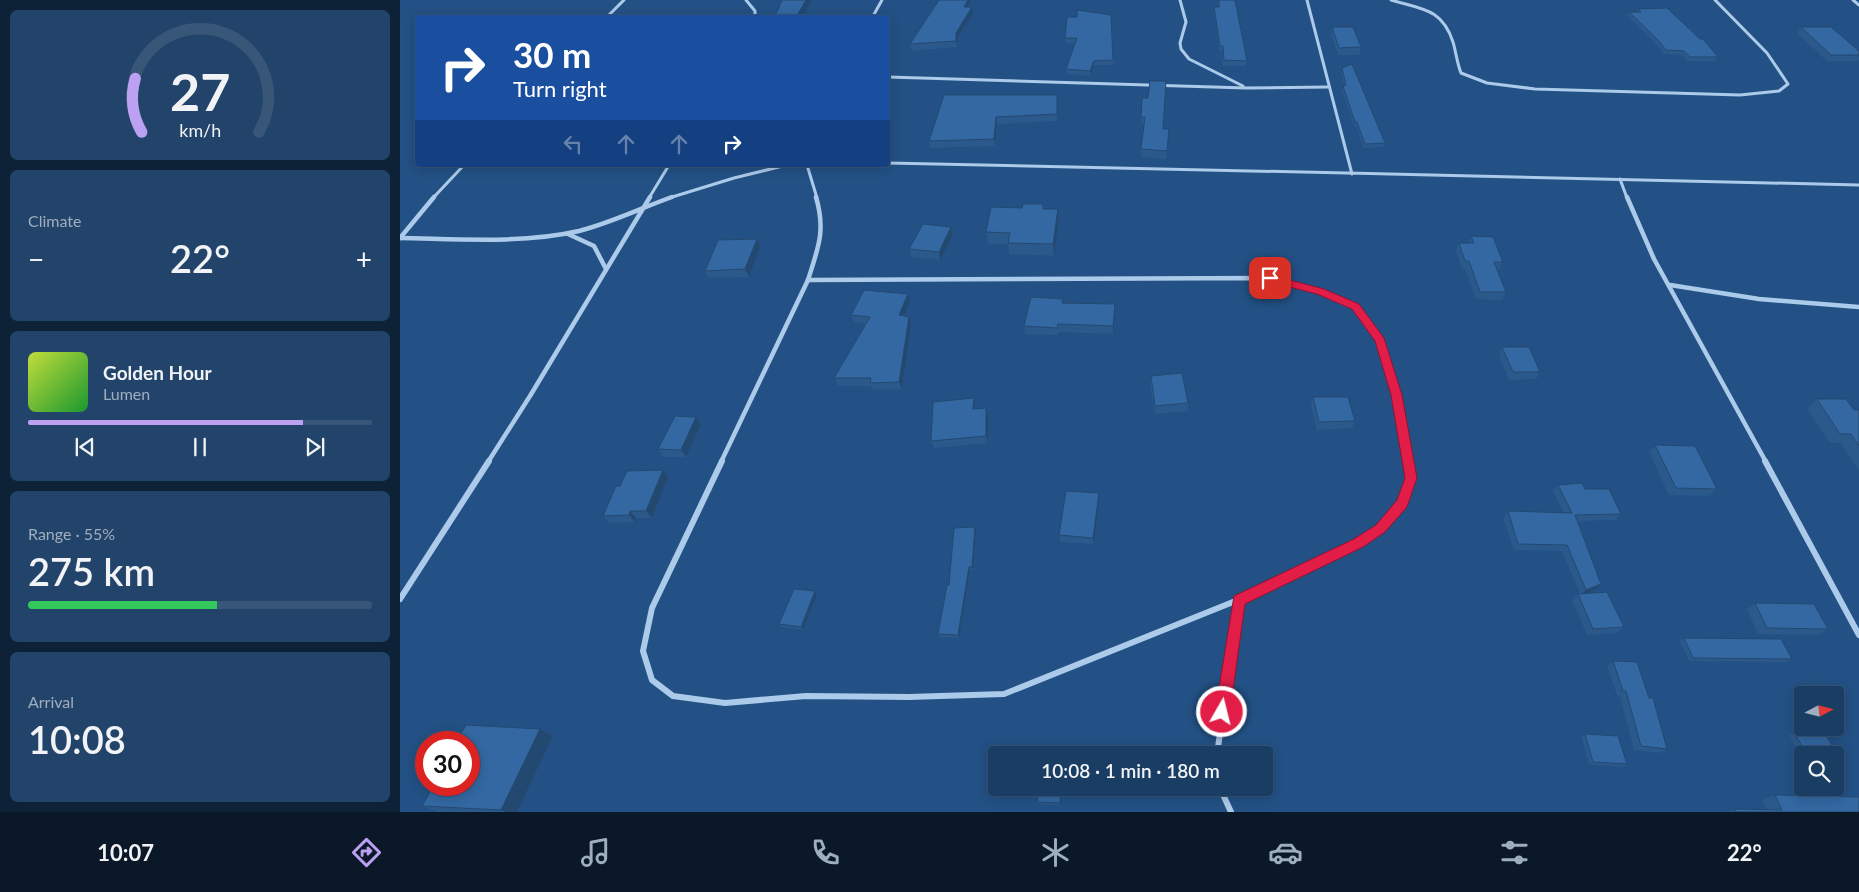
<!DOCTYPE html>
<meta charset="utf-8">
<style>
body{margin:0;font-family:Lato,sans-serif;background:#23446a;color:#f1f3f6;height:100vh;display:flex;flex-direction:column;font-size:19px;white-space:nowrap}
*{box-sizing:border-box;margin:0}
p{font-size:16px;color:#9faebf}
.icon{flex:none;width:28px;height:28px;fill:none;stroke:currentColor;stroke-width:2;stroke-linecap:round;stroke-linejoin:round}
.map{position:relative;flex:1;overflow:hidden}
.details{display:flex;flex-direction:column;gap:10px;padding:10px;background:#0e2237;width:400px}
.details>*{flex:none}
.banner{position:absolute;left:15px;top:15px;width:475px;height:152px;border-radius:5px;box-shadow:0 2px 12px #0003,0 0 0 1px #385678;background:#1a4fa0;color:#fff;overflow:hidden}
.needle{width:32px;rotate:83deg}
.buttons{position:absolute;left:1394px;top:686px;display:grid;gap:10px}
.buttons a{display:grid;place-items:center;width:50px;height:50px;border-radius:5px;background:#1a3d64;box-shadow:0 2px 12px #0003,0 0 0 1px #385678;font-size:25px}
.speed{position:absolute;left:15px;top:731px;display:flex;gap:10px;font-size:25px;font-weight:700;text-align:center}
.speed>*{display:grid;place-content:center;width:65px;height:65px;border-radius:50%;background:#1a3d64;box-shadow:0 2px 12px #0003,0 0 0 1px #385678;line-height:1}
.speed .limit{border:8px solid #d22;background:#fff;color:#111}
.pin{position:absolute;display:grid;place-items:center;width:42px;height:42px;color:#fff;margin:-21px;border-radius:10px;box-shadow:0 2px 8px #0006}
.me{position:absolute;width:55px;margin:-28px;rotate:8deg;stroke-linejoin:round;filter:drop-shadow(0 0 4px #0008)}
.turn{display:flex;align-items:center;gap:18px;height:105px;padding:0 15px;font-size:22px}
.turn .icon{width:65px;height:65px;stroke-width:2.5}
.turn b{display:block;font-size:35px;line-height:42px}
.lanes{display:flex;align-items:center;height:48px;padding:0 15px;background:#0003;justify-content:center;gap:25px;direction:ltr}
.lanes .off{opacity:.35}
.big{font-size:38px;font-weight:600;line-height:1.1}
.details .tile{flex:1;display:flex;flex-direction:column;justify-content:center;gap:8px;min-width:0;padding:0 18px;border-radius:8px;background:#23446a}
.details .dial{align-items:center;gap:0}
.dial svg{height:130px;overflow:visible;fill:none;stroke:#385678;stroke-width:7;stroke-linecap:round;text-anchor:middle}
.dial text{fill:#f1f3f6;stroke:none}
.song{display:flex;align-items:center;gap:15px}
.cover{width:60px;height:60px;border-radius:8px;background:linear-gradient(135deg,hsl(70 70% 55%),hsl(130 70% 35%))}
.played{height:5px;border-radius:2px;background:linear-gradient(90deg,#bca0f2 80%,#385678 80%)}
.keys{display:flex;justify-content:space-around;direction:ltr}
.heat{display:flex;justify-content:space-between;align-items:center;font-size:28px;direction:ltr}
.charge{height:8px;border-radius:4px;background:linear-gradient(90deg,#34c759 55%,#385678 0)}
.trip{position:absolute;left:588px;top:746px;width:285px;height:50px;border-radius:5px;background:#1a3d64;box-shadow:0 2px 12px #0003,0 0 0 1px #385678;font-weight:600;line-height:50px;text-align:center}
.dock{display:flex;height:80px;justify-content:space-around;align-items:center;background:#0a1828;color:#9faebf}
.dock .icon{width:35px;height:35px}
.dock .selected{color:#bca0f2}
.dock b{font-size:22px;color:#f1f3f6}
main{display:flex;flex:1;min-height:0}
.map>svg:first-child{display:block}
</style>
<main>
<section class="details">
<div class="tile dial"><svg viewBox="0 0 100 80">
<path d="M14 69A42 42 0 1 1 86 69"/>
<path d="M14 69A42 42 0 0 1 10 36" stroke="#bca0f2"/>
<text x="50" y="56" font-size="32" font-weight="700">27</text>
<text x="50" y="72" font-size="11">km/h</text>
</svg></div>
<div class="tile"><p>Climate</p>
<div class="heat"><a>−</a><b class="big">22°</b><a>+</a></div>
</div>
<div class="tile">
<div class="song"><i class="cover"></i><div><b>Golden Hour</b><p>Lumen</p></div></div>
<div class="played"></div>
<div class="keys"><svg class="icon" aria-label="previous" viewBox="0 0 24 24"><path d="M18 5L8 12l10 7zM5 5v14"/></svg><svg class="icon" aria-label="pause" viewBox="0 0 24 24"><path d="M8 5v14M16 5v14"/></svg><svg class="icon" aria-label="next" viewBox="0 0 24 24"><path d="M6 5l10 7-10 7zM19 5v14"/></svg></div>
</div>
<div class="tile"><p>Range · 55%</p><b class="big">275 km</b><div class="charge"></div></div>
<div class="tile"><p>Arrival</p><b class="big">10:08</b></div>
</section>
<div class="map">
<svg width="1459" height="812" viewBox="0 0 1459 812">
<rect width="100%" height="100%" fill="#235185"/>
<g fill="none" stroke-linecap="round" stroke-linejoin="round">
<g stroke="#accae9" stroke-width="3">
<path d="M346 0 355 11V18"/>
<path d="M780 0 786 22 780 43 781 49 789 59 843 86"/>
<path d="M907 0 952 174"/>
<path d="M991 0C1021 9 1042 8 1053 42 1056 52 1057 63 1061 73L1087 83 1135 89 1340 95 1379 91 1388 84 1367 53 1315 0"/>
<path d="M1453 0 1459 5"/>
<path d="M206 18 224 0"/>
<path d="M472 18 482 0"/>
<path d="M488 77 846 88 928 87"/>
<path d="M488 163C812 171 1135 176 1459 185"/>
<path d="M407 165 417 198"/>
<path d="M1220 179 1227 198"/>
<path d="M33 198 64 165"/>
<path d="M249 198 269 165"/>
<path d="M269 198 334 178 387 165"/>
</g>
<g stroke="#accae9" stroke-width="4.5">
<path d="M1227 197 1254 259 1366 462"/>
<path d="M168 234 194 246 206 269"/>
<path d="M0 238C59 239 121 244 179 231 211 223 241 208 272 197"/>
<path d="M0 238 34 197"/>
<path d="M408 280C418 248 426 231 416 197"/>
<path d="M408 280 870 278 921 291 955 307 980 340 996 395 1008 462"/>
<path d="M1270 285 1359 299 1459 307"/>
<path d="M88 462 130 396 250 197"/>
<path d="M321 462 408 280"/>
</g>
<g stroke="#accae9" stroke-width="6">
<path d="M322 461 252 608 243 651 252 680 273 696 325 703 406 696 509 697 604 694 838 600 959 543 980 528 1003 503 1011 478 1008 461"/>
<path d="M1365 461 1459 635"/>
<path d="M0 599 89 461"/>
<path d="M817 755 838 600"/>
<path d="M820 788 831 812"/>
</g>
</g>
<g fill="#2c598b">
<path d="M818 0H835L847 61 846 66H823L822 51H819L814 12V7H818Z"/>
<path d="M570 3 568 7 573 13 557 39V47L512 51 510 44Z"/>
<path d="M1238 9 1318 57 1315 61H1288L1282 55 1264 54 1257 45 1227 15 1229 12H1237Z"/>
<path d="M711 15 714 65H694L691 76 667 74 666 69 675 43H666L665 38Z"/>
<path d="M932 27 961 47 959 55H938L931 34Z"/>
<path d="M1401 27 1459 51V60L1458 61H1427L1397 33Z"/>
<path d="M942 68 985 143 984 147 964 148 956 126H954L942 90 943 86 944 85 941 72Z"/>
<path d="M657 95V121L597 124 595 146 530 148 529 141Z"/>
<path d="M742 98 768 137 766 159 741 157V149L744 124H741Z"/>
<path d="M643 204 644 209 659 220 654 256 609 254 608 244H588L586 232 622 208Z"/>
<path d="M551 227 553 235 540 260 512 257 509 249Z"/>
<path d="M1071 236 1103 262 1099 270H1097L1106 292 1102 300 1076 299 1065 269H1062L1056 251 1059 243H1069Z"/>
<path d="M360 247 349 277 309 278 305 271Z"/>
<path d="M663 299V303L715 312 713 334 659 332 658 335 625 334 624 326Z"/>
<path d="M510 302 504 316 511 324 502 389 473 390 471 386H438L434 378 466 324 454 322 451 315Z"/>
<path d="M1102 347 1140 372 1136 379 1109 380 1099 355Z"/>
<path d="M751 376 788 403V411L755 414 750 383Z"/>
<path d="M913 397 955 421 952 428 917 430 911 405Z"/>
<path d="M1417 399 1454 410H1459V471L1441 443H1430L1407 408Z"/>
<path d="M575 406V409L588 415V443L534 448 531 441Z"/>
<path d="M296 417 301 424 286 457H263L258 449Z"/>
<path d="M1255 445 1317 489 1309 496 1269 495 1249 452Z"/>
<path d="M268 477 252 518H236L235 522 210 523 203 516 220 486Z"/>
<path d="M1158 485 1185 489 1221 514 1216 520 1177 521 1201 584 1195 590 1187 593 1224 627 1217 633 1187 635 1172 600 1178 594H1180L1162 551 1114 550 1103 518 1108 511 1164 513 1153 491Z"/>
<path d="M699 500 694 544 660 542 659 535Z"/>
<path d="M575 527 576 530 573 570H570L559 638 539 637 538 634 549 585Z"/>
<path d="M417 595 403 630 381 627 379 624Z"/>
<path d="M1355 603 1428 629 1419 635 1358 634 1347 609Z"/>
<path d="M1284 638 1392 659 1387 662 1289 661 1280 641Z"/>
<path d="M1213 661 1249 698 1267 749 1261 753 1234 750 1220 696 1217 695 1207 666Z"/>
<path d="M140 729 153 736 117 812H38L22 806Z"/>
<path d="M1422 729 1440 758 1435 760V755H1402V758L1389 735 1394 733Z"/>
<path d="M1185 734 1227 764 1223 767 1189 764 1181 736Z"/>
<path d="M662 788 660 805 638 804 637 802Z"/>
<path d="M1375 795 1459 812H1328L1335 809 1367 810 1362 800Z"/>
</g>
<g fill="#244971">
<path d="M406 0H412L402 18H399L398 14Z"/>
<path d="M568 0H570V3L565 13 564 7Z"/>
<path d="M572 7 573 13 557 39V47L556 41V33Z"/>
<path d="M694 61V65L691 76 690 71Z"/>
<path d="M596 117 597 124 595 146 594 139Z"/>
<path d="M658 209 659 220 654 256 653 244Z"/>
<path d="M551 227 553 235 540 260 539 252Z"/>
<path d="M357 239 360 247 349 277 345 269Z"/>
<path d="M508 294 510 302 501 323 499 315Z"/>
<path d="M715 304V312L713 334V326Z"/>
<path d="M509 317 511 324 502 389 499 382Z"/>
<path d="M574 398 575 406V416L573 409Z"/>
<path d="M586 408 588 415V443L586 436Z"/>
<path d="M296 417 301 424 286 457 281 450Z"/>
<path d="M263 470 268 477 252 518 246 511Z"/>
<path d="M699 493V500L694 544 693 538Z"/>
<path d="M230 511 236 518 235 522 229 515Z"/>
<path d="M575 527 576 530 573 570 572 567Z"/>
<path d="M569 567 570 570 559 638 558 635Z"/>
<path d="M1201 584 1195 590 1180 596 1186 590Z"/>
<path d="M415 591 417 595 403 630 401 627Z"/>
<path d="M140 729 153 736 117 812H106L101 810Z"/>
</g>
<g fill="#3368a2" stroke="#244971">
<path d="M382 0H406L398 14H401L399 18H373L377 12Z"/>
<path d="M539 0H568L564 7H572L556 33V41L510 44Z"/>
<path d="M819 0H835L847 61 824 60 823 46H820L814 7H819Z"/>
<path d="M1267 8 1300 39H1303L1318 57H1290L1284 51 1266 50 1259 41 1229 12H1241L1238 9Z"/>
<path d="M677 10 711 15 713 60 694 61 690 71 666 69 677 38H665L667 17H677Z"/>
<path d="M932 27H953L961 47 939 48Z"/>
<path d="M1401 27H1431L1459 51V55H1431Z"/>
<path d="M952 64 985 143 965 144 957 122H955L943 86 946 85 942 68Z"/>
<path d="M750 81H766L763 129H769L767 151 741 149 745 117H741L742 98H748Z"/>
<path d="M544 95H657V114L596 117 594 139 529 141Z"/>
<path d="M623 204H643V209H658L653 244 608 243 610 233 586 232 591 207 622 208Z"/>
<path d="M523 224 551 227 539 252 509 249Z"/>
<path d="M1071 236 1093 237 1103 262H1094L1106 292H1080L1069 261H1065L1059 243H1074Z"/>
<path d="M357 239 345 269 305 271 318 240Z"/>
<path d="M464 290 508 294 499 315 509 317 499 382 470 383 471 378H434L470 317 451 315Z"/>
<path d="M631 297 663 299 662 303 715 304 713 326 658 324 657 328 624 326Z"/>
<path d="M1102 347H1129L1140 372H1113Z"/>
<path d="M782 373 788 403 755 406 751 376Z"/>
<path d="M913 397H948L955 421 919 422Z"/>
<path d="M574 398 573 409 586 408V436L531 441 533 402Z"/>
<path d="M1417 399H1446L1454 410H1459V446L1451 434H1440Z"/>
<path d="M275 416 296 417 281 450 258 449Z"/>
<path d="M1255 445 1295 446 1317 489 1276 488Z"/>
<path d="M263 470 246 511H230L229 515 203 516 216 486H220L227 471Z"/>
<path d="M1182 483 1185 489H1209L1221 514 1175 515 1201 584 1186 590 1167 545 1118 544 1108 511 1172 513 1158 485Z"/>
<path d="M666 491 699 493 693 538 659 535Z"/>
<path d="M575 527 572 567H569L558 635 538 634 547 585H549L554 528Z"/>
<path d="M394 589 415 591 401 627 379 624Z"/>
<path d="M1207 592 1224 627 1193 629 1178 594Z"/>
<path d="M1355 603 1414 604 1428 629 1367 628Z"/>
<path d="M1284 638 1381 639 1392 659 1293 658Z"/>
<path d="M1213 661 1237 662 1249 698H1253L1267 749 1241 746 1226 691H1223Z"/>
<path d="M66 725 140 729 101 810 22 806 34 785H69V742H56Z"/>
<path d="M1422 729 1440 758 1435 759V755H1408L1394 733Z"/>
<path d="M1185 734 1218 736 1227 764 1193 762Z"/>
<path d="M639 788H661L660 803 637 802Z"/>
<path d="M1375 795 1459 797V812H1336L1335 809 1382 810Z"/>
</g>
<path fill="#e11d48" stroke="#92132f" d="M870 275 924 289 959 304 984 338 1002 395 1017 478 1007 507 985 532 963 547 845 604 830 712 827 717 822 720 817 717 815 712 834 596 954 539 976 525 997 500 1005 478 991 395 975 341 952 309 917 294 866 281 865 278Z"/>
</svg>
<div class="buttons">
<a><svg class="needle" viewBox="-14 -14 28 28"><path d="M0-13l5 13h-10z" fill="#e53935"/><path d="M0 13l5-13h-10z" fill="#9faebf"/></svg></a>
<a><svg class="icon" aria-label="search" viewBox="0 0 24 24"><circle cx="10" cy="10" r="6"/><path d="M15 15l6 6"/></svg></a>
</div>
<div class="speed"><div class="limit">30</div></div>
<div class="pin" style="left:870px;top:278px;background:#d93025"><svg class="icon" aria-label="arrive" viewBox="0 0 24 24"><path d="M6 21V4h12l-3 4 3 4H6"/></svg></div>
<svg class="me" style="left:822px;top:712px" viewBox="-20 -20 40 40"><circle r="17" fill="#e11d48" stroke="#fff" stroke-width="3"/><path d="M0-11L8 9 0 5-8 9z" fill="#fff"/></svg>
<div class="trip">10:08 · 1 min · 180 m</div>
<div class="banner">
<div class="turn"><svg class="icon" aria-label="right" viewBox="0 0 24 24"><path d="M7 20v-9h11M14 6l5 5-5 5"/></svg><div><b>30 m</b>Turn right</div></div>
<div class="lanes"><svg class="icon off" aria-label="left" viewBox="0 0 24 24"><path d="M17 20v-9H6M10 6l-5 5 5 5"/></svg><svg class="icon off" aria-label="ahead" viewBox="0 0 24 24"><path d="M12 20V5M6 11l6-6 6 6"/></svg><svg class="icon off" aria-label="ahead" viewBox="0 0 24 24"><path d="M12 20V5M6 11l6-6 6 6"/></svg><svg class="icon" aria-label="right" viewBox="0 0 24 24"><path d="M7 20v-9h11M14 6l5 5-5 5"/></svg></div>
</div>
</div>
</main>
<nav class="dock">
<b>10:07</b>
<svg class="icon selected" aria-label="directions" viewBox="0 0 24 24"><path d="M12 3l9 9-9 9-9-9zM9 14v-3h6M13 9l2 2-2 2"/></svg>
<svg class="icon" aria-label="music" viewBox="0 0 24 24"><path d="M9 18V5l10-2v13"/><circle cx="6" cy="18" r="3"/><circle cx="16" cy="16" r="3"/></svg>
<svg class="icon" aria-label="phone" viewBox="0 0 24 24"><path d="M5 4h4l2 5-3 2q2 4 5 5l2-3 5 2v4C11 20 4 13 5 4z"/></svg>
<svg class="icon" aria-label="climate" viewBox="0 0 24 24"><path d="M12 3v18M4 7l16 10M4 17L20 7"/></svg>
<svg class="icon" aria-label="car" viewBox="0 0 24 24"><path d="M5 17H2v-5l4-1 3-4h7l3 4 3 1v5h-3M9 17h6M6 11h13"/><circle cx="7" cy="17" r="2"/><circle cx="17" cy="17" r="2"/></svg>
<svg class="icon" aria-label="filters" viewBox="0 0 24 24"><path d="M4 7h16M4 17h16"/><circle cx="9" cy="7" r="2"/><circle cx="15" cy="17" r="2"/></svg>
<b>22°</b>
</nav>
